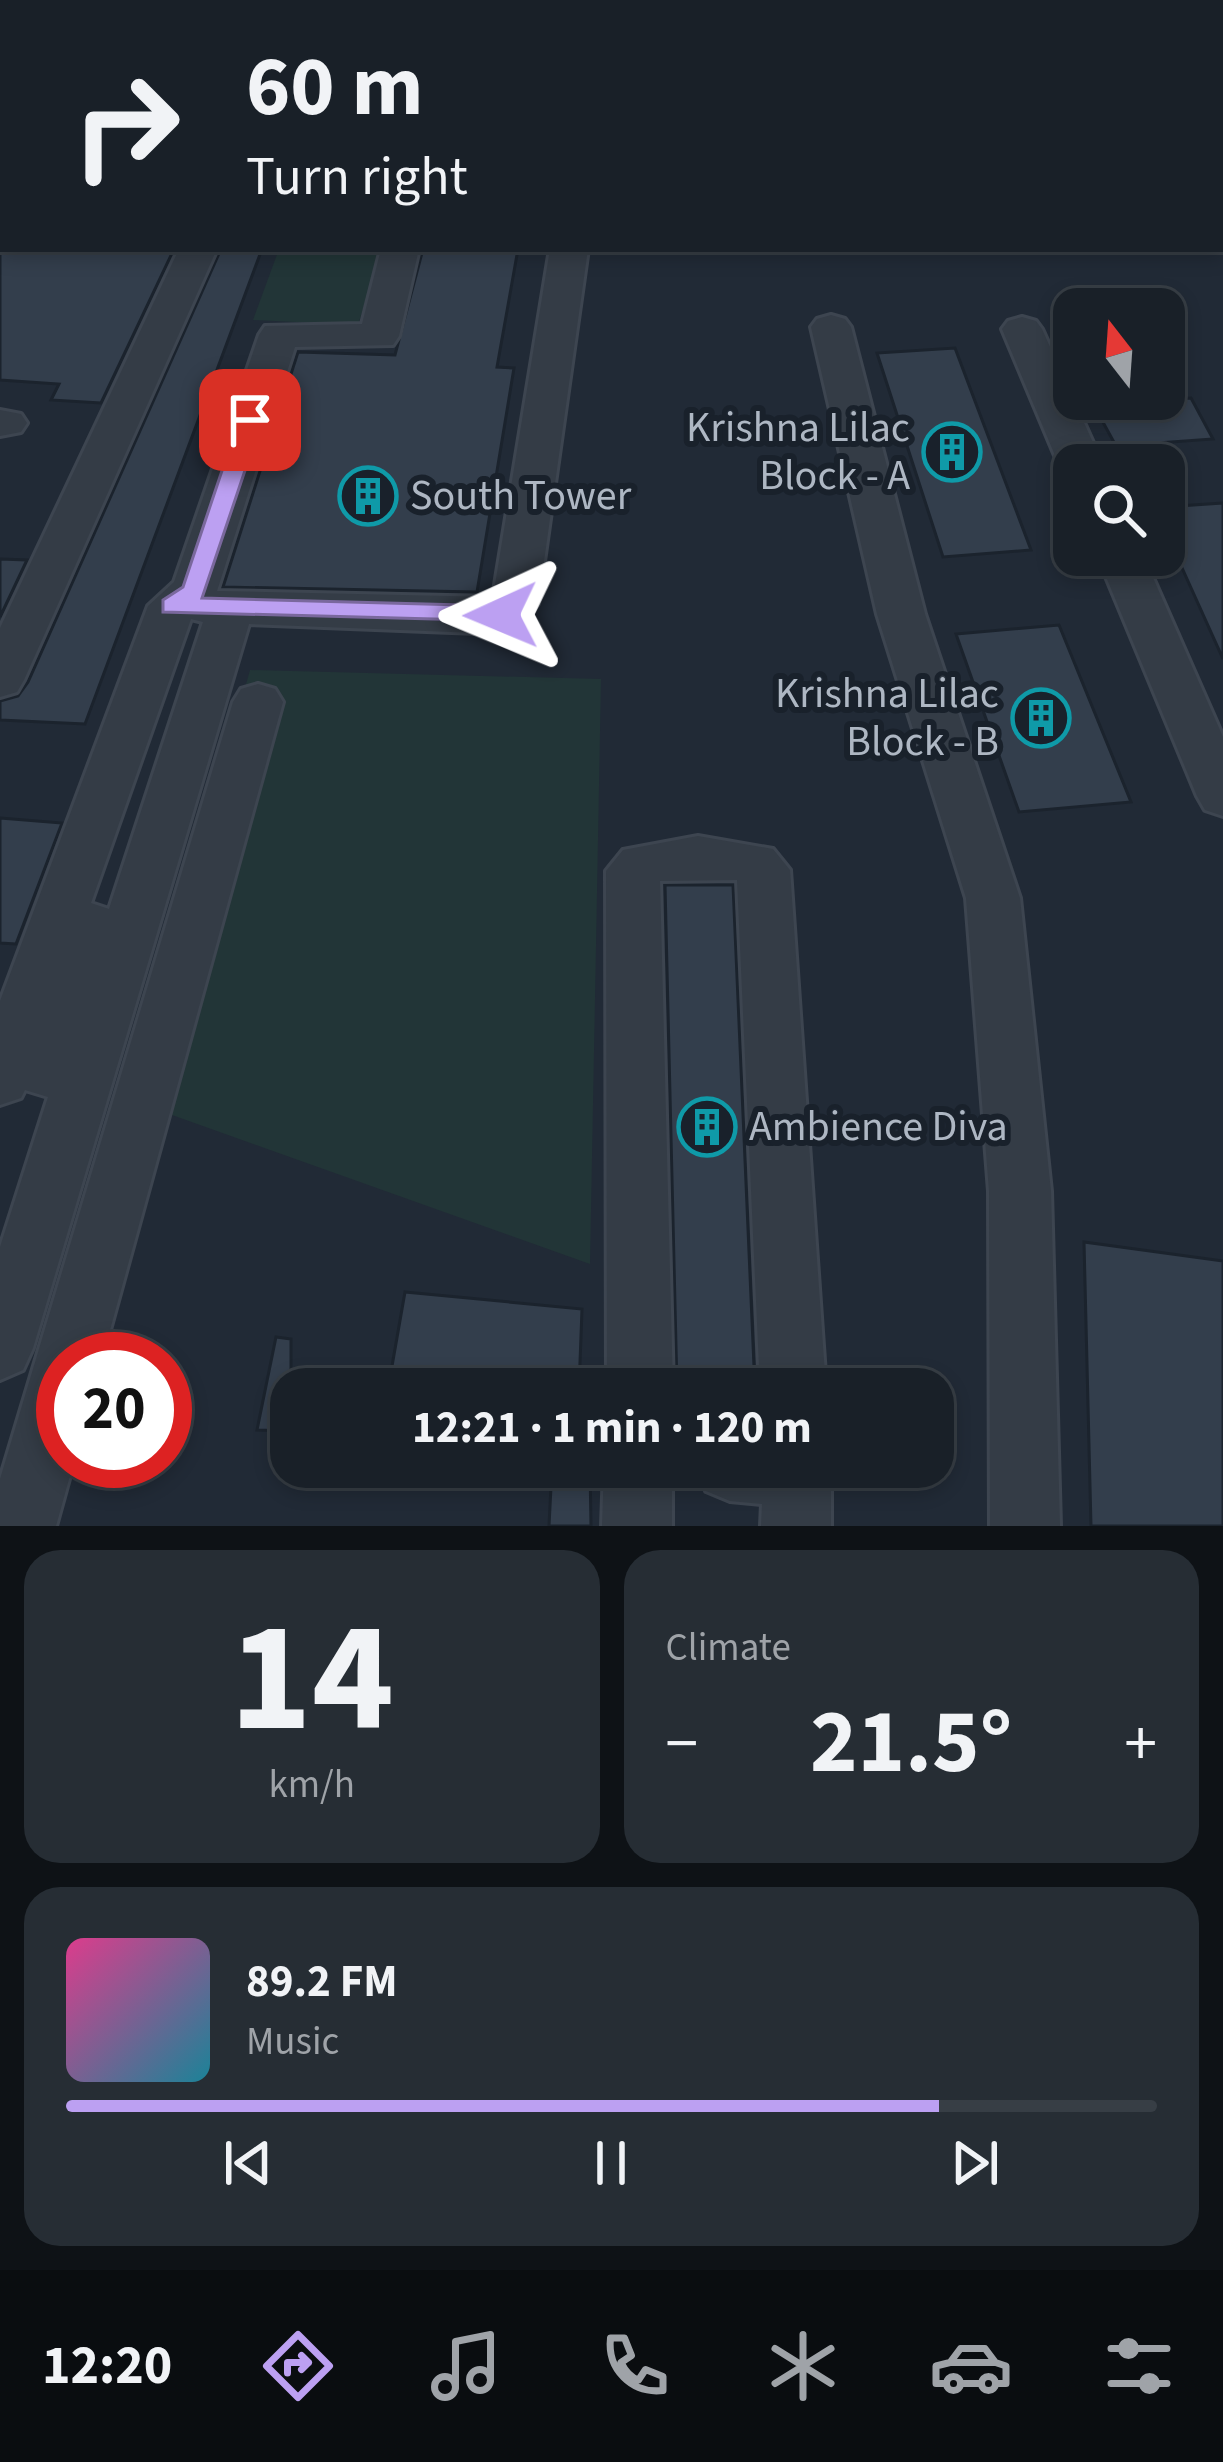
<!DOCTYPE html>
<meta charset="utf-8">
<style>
body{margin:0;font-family:"Source Sans 3",sans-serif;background:#262d34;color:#f1f3f6;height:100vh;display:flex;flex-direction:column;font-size:45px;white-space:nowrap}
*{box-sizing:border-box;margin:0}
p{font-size:39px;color:#9fa3a8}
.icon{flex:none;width:66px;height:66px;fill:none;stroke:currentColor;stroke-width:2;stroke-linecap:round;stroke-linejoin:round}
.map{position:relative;height:1526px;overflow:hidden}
.sheet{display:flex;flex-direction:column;gap:24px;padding:24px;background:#0e1216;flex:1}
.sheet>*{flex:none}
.top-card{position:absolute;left:0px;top:0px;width:1224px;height:252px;box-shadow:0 6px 18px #0003,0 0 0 3px #373e45;background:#192028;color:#f1f3f6;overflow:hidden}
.needle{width:78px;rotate:343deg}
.buttons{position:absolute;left:1053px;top:288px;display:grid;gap:24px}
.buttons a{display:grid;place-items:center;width:132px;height:132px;border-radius:24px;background:#192028;box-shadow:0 6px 18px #0003,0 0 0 3px #373e45;font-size:60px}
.speed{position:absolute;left:36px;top:1332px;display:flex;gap:24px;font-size:60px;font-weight:700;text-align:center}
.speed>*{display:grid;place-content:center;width:156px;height:156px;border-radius:50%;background:#192028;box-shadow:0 6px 18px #0003,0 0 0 3px #373e45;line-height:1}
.speed .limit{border:18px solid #d22;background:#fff;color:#111}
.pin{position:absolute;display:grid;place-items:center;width:102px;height:102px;color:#fff;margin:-51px;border-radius:24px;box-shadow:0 6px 18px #0006}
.me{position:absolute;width:132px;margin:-66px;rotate:269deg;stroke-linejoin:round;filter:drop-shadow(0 0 9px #0008)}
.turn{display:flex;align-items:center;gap:42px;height:252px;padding:0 48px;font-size:54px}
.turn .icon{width:156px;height:156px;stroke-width:2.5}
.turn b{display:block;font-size:84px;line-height:102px}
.big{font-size:90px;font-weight:700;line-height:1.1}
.sheet .card{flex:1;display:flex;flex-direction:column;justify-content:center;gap:18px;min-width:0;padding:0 42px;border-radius:36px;background:#262d34}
.sheet .dial{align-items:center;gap:0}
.dial b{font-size:156px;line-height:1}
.song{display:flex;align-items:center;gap:36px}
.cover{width:144px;height:144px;border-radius:18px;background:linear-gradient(135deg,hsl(330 70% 55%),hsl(190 70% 35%))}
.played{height:12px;border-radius:6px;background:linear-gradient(90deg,#bca0f2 80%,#373e45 80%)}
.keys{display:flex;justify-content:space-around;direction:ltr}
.heat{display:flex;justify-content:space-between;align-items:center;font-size:66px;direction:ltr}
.sheet .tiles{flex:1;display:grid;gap:24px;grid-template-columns:1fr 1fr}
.card:last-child{grid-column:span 2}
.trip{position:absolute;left:270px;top:1368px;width:684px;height:120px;border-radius:36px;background:#192028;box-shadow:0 6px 18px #0003,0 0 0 3px #373e45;font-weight:700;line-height:120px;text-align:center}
.tabs{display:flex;height:192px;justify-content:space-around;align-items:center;background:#0a0d10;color:#9fa3a8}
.tabs .icon{width:84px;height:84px}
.tabs .on{color:#bca0f2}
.tabs b{font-size:54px;color:#f1f3f6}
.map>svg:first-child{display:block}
</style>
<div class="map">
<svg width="1223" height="1526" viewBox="0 0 1223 1526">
<rect width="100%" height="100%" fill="#212a36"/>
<g fill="#223537">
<path d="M279 249H382L358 325 253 320Z"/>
<path d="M250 670 601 679 590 1264 130 1100Z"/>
</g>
<g fill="#333e4c" stroke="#1b232d" stroke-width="3">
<path d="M0 249H174L101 403 51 400 59 384 0 380Z"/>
<path d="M221 249H262L85 724 0 720V701L18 696 28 682Z"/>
<path d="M423 249H518L497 367 514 368 477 592 223 587 298 352 395 355Z"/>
<path d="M955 348 1031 550 943 557 877 353Z"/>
<path d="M1191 398 1213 439 1116 446 1093 404Z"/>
<path d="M1223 503V659L1178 559 1164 560V507Z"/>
<path d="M0 559 27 560 0 617Z"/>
<path d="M1059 625 1131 802 1019 812 956 634Z"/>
<path d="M0 818 62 823 16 944 0 943Z"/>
<path d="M665 885H733L755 1389H677Z"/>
<path d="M1084 1242 1223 1261V1526H1091Z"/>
<path d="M405 1292 582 1309 579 1389H388Z"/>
<path d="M276 1337 291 1339V1431L257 1430Z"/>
<path d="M552 1467H590L591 1526H549Z"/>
</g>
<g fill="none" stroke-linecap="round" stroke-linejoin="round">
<defs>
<g id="minor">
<path d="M228 0H260L227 3Z"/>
<path d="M424 0H461L422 3Z"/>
<path d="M544 0H576L577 3H545Z"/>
<path d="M1131 0H1164L1166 3H1133Z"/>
<rect x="1221" y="78" width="2" height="23"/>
<path d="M0 118H3L0 141Z"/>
<path d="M179 249H217L24 680 17 692 0 697V628Z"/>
<path d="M381 249H419L399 336 393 345 295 347 217 591 493 597 550 249H588L538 604 518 627 477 633 249 624 33 1348 23 1370 0 1380V1247L48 1097 25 1090 21 1098 0 1105V1001L148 606 174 582 259 335 265 326 362 324ZM191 619 203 622 109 909 91 903Z"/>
<path d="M831 315 845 319 851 327 925 614 1020 898 1051 1191 1060 1526H990L989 1191 966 898 877 614 811 327 817 319Z"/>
<path d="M1022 317 1036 321 1042 329 1103 465H1074V477L1059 465 1002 329 1008 321Z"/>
<path d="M0 410 21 414 27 423 21 432 0 436Z"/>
<path d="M1097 555H1143L1223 737V816L1205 810 1197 796Z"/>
<path d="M258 684 275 689 283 702 102 1359H63V1461H74L56 1526H0V1479L233 702 241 689Z"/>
<path d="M698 836 773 849 790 870 826 1389H760L737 880 660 881 673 1389H607L606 871 623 850Z"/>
<path d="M604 1467H672V1526H602Z"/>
<path d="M696 1467H831V1526H761L762 1504 730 1501 706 1491Z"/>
</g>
</defs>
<use href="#minor" stroke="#3d4550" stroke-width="6"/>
<use href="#minor" fill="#343c46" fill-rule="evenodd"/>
</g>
<path fill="#bca0f2" stroke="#7a689d" stroke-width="3" d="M250 413 262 420 202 598 501 606 514 615 510 621 163 612V600L183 587 239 420Z"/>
<defs>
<symbol id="building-ring" viewBox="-11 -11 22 22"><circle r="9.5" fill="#19212b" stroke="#0f9aa8" stroke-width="1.5"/><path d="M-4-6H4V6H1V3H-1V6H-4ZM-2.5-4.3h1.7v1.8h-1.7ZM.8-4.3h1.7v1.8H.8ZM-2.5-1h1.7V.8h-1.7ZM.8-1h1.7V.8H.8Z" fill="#0f9aa8"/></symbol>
</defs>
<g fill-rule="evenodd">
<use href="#building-ring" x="919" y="419" width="66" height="66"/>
<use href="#building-ring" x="335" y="463" width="66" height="66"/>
<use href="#building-ring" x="1008" y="685" width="66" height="66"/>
<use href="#building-ring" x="674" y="1094" width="66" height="66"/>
</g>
<g text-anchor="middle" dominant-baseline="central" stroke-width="12" stroke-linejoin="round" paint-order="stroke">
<g font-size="42" fill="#aeb7c3" stroke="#19212b" text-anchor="end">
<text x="910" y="428">Krishna Lilac<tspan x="910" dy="48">Block - A</tspan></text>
<text x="410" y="496" text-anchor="start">South Tower</text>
<text x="999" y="694">Krishna Lilac<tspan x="999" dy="48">Block - B</tspan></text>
<text x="749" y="1127" text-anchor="start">Ambience Diva</text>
</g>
</g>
</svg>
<div class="buttons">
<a><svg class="needle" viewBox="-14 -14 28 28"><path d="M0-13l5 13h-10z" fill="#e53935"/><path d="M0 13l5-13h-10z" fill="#9fa3a8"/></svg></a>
<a><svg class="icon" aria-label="search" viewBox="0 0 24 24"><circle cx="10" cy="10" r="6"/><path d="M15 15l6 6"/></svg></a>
</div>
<div class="speed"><div class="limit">20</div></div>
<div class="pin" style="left:250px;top:420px;background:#d93025"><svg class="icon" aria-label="arrive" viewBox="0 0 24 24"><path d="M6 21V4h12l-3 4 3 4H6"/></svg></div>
<svg class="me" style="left:501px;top:615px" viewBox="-20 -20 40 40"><path d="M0-17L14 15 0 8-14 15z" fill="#bca0f2" stroke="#fff" stroke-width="4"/></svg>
<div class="trip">12:21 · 1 min · 120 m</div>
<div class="top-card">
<div class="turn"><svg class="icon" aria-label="right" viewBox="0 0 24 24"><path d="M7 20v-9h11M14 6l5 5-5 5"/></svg><div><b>60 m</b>Turn right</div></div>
</div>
</div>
<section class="sheet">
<div class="tiles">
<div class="card dial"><b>14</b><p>km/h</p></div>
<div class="card"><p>Climate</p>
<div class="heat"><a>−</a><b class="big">21.5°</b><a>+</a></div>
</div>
<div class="card">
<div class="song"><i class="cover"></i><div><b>89.2 FM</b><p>Music</p></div></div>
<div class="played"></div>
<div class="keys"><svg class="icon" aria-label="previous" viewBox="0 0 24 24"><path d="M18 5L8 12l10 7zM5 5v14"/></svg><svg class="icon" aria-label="pause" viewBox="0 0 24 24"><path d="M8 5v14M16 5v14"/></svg><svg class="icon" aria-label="next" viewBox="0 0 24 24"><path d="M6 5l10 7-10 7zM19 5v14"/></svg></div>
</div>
</div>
</section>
<nav class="tabs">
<b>12:20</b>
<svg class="icon on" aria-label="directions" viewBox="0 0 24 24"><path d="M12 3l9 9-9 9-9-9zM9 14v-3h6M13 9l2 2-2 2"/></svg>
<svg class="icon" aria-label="music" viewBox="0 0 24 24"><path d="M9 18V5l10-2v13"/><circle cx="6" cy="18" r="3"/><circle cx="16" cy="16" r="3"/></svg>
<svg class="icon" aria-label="phone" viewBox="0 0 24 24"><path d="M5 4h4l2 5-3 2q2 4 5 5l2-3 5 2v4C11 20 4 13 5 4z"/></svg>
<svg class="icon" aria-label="climate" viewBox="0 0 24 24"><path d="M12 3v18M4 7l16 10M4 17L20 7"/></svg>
<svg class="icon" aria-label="car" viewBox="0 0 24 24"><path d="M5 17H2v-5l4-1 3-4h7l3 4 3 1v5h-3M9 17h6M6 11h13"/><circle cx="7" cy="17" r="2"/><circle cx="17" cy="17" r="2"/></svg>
<svg class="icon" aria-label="filters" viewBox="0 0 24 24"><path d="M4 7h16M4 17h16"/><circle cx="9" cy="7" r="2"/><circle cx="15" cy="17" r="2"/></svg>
</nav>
